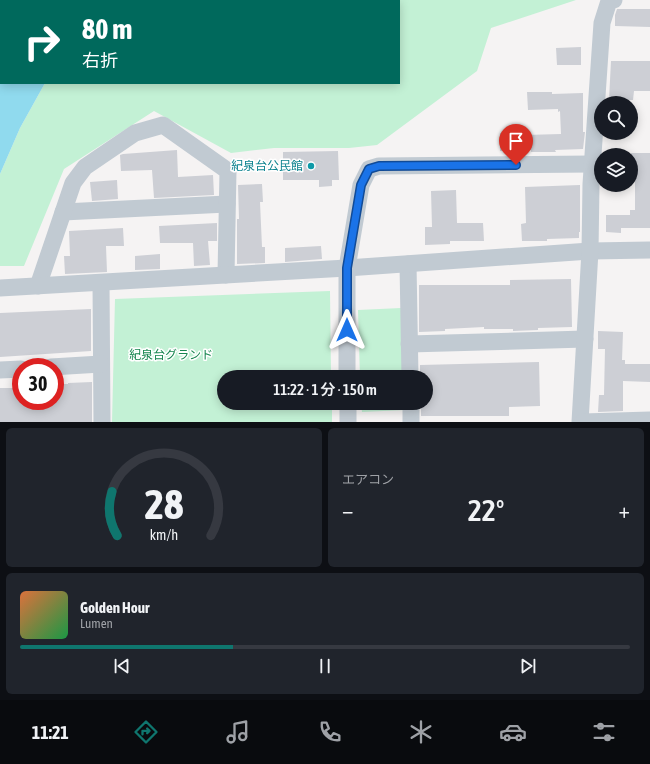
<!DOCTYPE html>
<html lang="ja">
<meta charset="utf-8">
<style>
body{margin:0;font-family:"Asap Condensed","Noto Sans JP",sans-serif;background:#20242c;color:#f1f3f6;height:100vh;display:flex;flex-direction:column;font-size:15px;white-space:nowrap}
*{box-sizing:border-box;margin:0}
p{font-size:13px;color:#9ea1a6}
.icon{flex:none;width:22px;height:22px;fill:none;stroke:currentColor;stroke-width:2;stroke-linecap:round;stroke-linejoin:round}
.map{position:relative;height:422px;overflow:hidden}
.panel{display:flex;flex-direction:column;gap:6px;padding:6px;background:#0d0f14;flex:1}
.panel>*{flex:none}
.hud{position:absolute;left:0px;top:0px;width:400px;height:84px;box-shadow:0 2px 10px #0003;background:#00695c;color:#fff;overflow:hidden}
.controls{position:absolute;left:594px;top:96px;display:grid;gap:8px}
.controls a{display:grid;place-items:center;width:44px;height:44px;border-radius:50%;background:#171b24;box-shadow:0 2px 10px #0003;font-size:20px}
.speed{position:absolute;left:12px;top:358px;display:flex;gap:8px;font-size:20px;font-weight:700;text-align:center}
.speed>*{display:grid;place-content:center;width:52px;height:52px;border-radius:50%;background:#171b24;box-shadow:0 2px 10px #0003;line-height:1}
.speed .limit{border:6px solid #d22;background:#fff;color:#111}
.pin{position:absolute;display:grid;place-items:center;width:34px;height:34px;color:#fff;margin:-41px -17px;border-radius:50% 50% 50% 0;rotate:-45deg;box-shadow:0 0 4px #0007}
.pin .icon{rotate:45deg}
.me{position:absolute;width:44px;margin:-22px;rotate:0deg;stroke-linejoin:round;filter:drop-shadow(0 0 3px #0008)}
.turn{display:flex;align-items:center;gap:14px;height:84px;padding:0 16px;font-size:18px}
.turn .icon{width:52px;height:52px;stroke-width:2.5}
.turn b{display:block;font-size:28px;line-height:34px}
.big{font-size:30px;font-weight:600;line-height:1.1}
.panel .widget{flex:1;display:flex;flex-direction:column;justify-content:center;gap:6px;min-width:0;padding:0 14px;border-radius:6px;background:#20242c}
.panel .dial{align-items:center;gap:0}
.dial svg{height:104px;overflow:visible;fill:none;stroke:#363941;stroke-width:7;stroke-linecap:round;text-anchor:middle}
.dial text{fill:#f1f3f6;stroke:none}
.song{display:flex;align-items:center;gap:12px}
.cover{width:48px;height:48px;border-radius:6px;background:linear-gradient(135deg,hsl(20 70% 55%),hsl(140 70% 35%))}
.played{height:4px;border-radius:2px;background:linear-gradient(90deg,#0f766e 35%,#363941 35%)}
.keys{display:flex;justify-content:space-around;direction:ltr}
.heat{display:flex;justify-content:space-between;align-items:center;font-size:22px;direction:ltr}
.panel .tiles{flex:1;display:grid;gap:6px;grid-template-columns:1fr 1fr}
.widget:last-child{grid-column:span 2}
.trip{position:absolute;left:217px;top:370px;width:216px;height:40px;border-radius:20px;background:#171b24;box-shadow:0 2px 10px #0003;font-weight:600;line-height:40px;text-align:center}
.menu{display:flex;height:64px;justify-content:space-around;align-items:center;background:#090b0e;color:#9ea1a6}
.menu .icon{width:28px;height:28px}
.menu .current{color:#0f766e}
.menu b{font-size:18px;color:#f1f3f6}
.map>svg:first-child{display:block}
</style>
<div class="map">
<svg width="650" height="422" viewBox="0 0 650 422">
<rect width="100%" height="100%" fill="#f5f3f3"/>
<g fill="#c3f1d5">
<path d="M120 0H576L491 28 477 71 377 145 349 148H274L231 153 154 111 64 169 24 266H0V174L20 128 45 83H399V1H119Z"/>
<path d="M330 291 331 377H224V403H332V422H112L115 299Z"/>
<path d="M401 308 404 377H360L358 310Z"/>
<path d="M361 403H405V410L362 412Z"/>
</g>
<path fill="#90daee" d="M0 47H1V83H45L20 128 0 174Z"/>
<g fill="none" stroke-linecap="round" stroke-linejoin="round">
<path stroke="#90daee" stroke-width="4" d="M0 34 1 47"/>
</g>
<g fill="#cdcfd5">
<path d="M617 9H650V27L615 26V15Z"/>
<path d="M581 47V65H557L556 48Z"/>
<path d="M611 61H650V91H634L633 100H609Z"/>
<path d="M527 92H552V94L583 93V132H585L583 149 555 150 556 152H531V150L500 151V133H525V135L561 134 560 111 558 112V109L528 110Z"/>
<path d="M177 150 178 177 213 175 214 195 154 198 152 170 121 171 120 155 123 154Z"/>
<path d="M338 151 339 180H332V186L319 187V180H283V152Z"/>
<path d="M631 153H650V228H621V233L606 232V215H630V210H635V168H631Z"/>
<path d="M117 180 118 199 92 201 90 182Z"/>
<path d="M262 184 263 202H260L262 247H265V263L237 264V219H239L238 185Z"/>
<path d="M580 185V232H579V238L547 239V241H522L521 224 526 223 525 187Z"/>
<path d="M456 190 457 223H483L484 241H450V244L425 245V227H432L431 191Z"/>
<path d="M217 223V241H208L210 265 194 266 193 243H160L159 226Z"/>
<path d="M123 228 124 246H106L107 272 65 274 64 256H70L69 231Z"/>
<path d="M321 246 322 259 285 262V248Z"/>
<path d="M160 254V269L135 270V256Z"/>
<path d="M571 279 572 327 538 328V330L513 331V329H484V327L445 329V331L419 332V285H510V280Z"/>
<path d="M91 309V351L0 357V313Z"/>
<path d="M598 331 623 332 622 360H625V364H650V382L623 381V411L598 412 599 395H604L605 349H598Z"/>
<path d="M539 362 540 406 509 407V416H421V403H426V377H420V365Z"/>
<path d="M92 382V422H0V388H21V401H55V384H68V383Z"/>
</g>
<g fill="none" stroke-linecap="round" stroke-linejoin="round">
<g stroke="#c1cad2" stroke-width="17">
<path d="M97 1 99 0"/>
<path d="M0 13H1"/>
<path d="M63 212 227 204"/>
<path d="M408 264 410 377"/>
<path d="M101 283 102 422"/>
<path d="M38 286 73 183 85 167 135 133 163 125 228 171 226 275"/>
<path d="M0 288 347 268 590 251 650 250"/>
<path d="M409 344 585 339"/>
<path d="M51 367 101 364"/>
<path d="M0 370 21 369"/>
<path d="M347 377V268L361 185 369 169 379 166 592 164"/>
<path d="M348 403V422"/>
<path d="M411 403V422"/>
<path d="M580 422 590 251 591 184 602 23 609 1 614 0"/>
<path d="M583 422 650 420"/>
</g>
</g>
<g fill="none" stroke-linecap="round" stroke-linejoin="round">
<defs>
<path id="route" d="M347 330V268L361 185 369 169 379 166 516 165"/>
</defs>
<use href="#route" stroke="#114b97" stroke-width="10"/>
<use href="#route" stroke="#1a73e8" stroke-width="7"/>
</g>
<circle fill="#0f9aa8" stroke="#fff" stroke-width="1.5" cx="311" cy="166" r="4"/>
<g text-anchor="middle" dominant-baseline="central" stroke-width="3" stroke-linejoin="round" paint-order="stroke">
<g font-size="12" fill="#0d838f" stroke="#fff" text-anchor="end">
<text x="303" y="166">紀泉台公民館</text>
</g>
<g font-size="12" fill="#17864f" stroke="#fff">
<text x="171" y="355">紀泉台グランド</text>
</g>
</g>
</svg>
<div class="controls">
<a><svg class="icon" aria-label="search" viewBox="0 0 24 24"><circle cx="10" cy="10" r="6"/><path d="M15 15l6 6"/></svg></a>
<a><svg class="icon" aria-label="layers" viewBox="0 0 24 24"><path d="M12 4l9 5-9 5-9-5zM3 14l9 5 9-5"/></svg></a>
</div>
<div class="speed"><div class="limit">30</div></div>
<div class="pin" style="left:516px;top:165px;background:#d93025"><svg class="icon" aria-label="arrive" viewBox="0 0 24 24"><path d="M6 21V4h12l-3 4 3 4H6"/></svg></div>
<svg class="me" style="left:347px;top:330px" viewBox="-20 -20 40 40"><path d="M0-17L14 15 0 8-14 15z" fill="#1a73e8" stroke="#fff" stroke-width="4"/></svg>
<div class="trip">11:22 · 1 分 · 150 m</div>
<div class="hud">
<div class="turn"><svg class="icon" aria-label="right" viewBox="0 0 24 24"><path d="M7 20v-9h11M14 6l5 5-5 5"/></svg><div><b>80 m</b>右折</div></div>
</div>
</div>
<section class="panel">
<div class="tiles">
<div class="widget dial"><svg viewBox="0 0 100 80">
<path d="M14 69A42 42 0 1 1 86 69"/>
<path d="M14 69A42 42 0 0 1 10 35" stroke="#0f766e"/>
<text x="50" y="56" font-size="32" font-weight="700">28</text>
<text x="50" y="72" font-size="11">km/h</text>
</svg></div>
<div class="widget"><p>エアコン</p>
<div class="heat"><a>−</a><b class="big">22°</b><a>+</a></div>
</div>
<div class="widget">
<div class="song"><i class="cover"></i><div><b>Golden Hour</b><p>Lumen</p></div></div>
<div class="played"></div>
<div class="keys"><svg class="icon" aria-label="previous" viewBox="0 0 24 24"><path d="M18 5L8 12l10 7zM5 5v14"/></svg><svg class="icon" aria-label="pause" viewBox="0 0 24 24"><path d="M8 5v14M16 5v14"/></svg><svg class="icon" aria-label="next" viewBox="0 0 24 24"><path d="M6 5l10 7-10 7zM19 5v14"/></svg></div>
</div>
</div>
</section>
<nav class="menu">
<b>11:21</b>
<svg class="icon current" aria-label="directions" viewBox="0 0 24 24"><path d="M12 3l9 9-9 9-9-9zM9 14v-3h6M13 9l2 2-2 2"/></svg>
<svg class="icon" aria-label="music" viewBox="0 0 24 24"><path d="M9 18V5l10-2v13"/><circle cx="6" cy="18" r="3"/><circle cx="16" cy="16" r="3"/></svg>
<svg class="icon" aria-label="phone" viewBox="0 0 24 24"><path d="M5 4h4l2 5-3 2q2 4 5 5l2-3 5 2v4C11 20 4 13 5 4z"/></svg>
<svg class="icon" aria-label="climate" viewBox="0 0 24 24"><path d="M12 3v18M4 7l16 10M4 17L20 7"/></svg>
<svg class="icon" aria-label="car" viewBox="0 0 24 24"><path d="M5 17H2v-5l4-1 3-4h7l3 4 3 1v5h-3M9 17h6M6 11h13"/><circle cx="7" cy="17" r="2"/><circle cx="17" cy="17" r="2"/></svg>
<svg class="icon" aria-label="filters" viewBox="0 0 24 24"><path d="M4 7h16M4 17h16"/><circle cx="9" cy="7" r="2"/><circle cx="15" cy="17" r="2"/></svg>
</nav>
